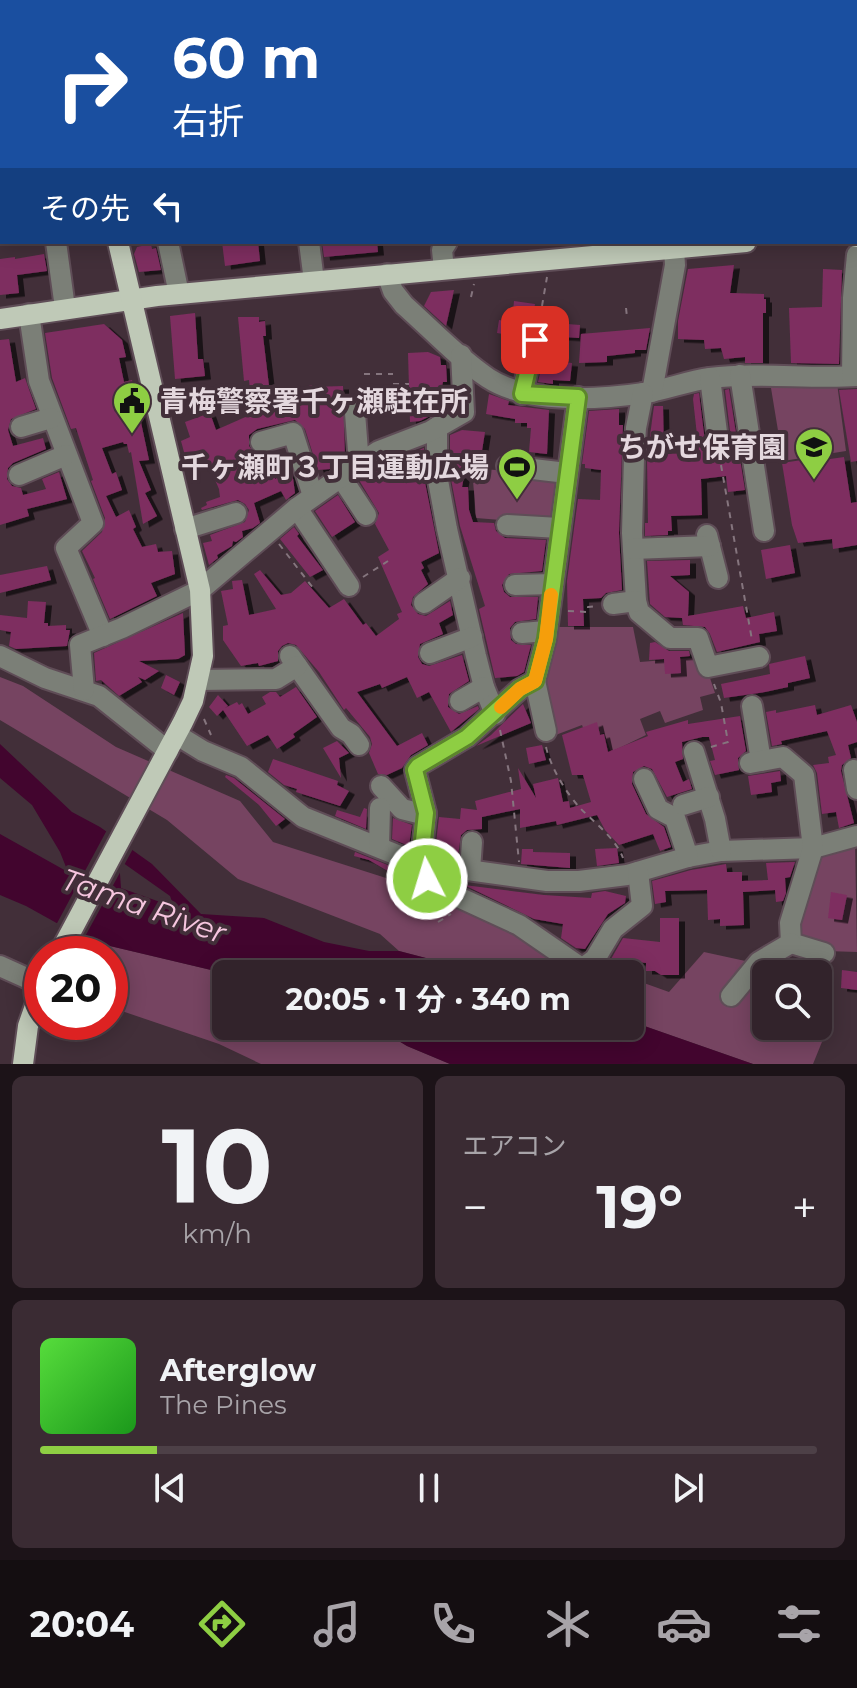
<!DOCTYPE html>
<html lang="ja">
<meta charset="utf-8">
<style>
body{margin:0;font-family:Montserrat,"Noto Sans JP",sans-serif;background:#3a2b33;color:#f1f3f6;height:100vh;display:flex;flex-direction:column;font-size:30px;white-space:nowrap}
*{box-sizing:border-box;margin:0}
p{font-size:26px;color:#a8a4a9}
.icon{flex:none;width:44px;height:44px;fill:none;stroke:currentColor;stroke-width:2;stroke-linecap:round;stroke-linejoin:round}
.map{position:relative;height:1064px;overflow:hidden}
.panel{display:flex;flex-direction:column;gap:12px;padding:12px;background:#1c1318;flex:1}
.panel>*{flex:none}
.hud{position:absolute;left:0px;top:0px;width:858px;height:244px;box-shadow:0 4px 20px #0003,0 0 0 2px #4d4047;background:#1a4fa0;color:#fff;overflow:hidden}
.controls{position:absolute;left:752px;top:960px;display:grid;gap:16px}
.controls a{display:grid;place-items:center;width:80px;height:80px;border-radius:12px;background:#32232b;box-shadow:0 4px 20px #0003,0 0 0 2px #4d4047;font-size:40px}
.speed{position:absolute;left:24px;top:936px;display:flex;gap:16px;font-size:40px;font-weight:700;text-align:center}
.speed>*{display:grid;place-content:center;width:104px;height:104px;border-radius:50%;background:#32232b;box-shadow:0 4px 20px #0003,0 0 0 2px #4d4047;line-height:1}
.speed .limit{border:12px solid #d22;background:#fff;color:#111}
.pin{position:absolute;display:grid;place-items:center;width:68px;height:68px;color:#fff;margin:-34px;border-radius:16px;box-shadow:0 4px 12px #0006}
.me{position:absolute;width:88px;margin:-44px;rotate:355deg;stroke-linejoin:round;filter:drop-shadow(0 0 6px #0008)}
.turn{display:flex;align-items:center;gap:28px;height:168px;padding:0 40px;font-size:36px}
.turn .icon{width:104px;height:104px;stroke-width:2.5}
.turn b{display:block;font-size:56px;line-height:68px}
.then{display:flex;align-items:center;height:76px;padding:0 40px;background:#0003;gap:16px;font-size:30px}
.big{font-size:60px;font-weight:700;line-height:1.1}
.panel .card{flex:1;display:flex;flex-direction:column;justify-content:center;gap:12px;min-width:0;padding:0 28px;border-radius:12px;background:#3a2b33}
.panel .dial{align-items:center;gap:0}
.dial b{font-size:104px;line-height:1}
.song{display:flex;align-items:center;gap:24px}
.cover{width:96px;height:96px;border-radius:12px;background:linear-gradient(135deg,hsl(110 70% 55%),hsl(120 70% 35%))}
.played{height:8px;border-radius:4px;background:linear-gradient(90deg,#8ece43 15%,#4d4047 15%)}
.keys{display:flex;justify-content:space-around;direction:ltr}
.heat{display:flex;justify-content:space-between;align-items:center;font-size:44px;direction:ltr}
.panel .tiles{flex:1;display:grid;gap:12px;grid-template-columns:1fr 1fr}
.card:last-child{grid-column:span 2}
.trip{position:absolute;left:212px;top:960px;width:432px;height:80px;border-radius:12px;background:#32232b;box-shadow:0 4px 20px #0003,0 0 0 2px #4d4047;font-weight:700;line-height:80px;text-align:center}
.menu{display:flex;height:128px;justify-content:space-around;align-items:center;background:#140e11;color:#a8a4a9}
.menu .icon{width:56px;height:56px}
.menu .active{color:#8ece43}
.menu b{font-size:36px;color:#f1f3f6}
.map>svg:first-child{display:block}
</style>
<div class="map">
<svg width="857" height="1064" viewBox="0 0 857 1064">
<defs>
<filter id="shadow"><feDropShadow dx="6" dy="3.5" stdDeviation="0" flood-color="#0009"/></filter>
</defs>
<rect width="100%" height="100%" fill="#422f39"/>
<g fill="#764461">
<path d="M385 0H857V35L856 2Z"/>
<path d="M750 382 837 383 846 451 783 461 771 388 749 387Z"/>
<path d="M472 468 563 476 553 524 476 518Z"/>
<path d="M554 627H633L640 662 703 657 715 693 700 697 703 710 665 723 660 711 640 719 646 735 611 752 604 733 587 738 582 725 553 736 550 734 544 671Z"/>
<path d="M0 677 23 686 116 747 240 801 273 842 430 892 547 947 620 974H487L399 951 380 934 238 879 167 820 0 720Z"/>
<path d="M855 840 857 952 826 951 800 942 795 918 817 851Z"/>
<path d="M89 941 228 974H226V1026H374L407 1046 450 1064H261L219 1044 110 1007V954H82Z"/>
<path d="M704 952 750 962 752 994 766 1001V1026H815L826 1032 813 1064H753L630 1021V978L669 992Z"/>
</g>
<g fill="#42052e" fill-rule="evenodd">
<path d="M0 744 72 812 100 827 152 864 201 914 264 918 324 942 369 951H399L487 974H228L89 941 26 906 0 895V834L68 872 60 852 32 805 0 778ZM119 860 170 896 174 907 121 888Z"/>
<path d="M630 1021 753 1064H450L407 1046 374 1026H630Z"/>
</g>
<path fill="#422f39" d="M108 828 134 847 82 942 55 927Z"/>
<g fill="#7e2e60" filter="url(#shadow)">
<path d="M222 242H258L260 261 225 266Z"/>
<path d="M322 242H377L378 252 324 257Z"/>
<path d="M151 244 152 249 156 248 161 270 139 272 134 254 137 247Z"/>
<path d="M44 254 47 271 17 275 19 293 0 295V259L15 257V259Z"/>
<path d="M734 265 730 293 764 294V299H766V313H763V363H745V357L724 359 721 348 705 349 704 340 678 339V321L688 269Z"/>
<path d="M823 269 842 270 839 364 791 363 789 308 822 307Z"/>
<path d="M454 290 446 326 424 306 431 292Z"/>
<path d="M514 301 535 304 534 311 526 319 519 346 501 343 503 334 497 333 499 320 512 322Z"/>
<path d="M195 313 198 359H203L205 376 175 379 170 316Z"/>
<path d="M238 317H259V322L265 321 266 336H263L269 386 280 384 282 393 312 385V387L343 386 345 458 330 469 318 470 305 429 295 420 257 429 249 435V446L260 460 270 458 275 479 292 471 295 493 286 500 281 491 254 503 260 523 253 528 242 531 243 537 236 542 233 541 232 546 217 555 218 558 209 565 203 543 212 541 210 535 245 522 249 510 245 504 238 500 202 510 201 508 207 505 206 502 220 497 219 489 206 459 187 463 181 441 190 437 185 422 210 413 216 430 250 415 247 402 251 401 249 380 244 381Z"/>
<path d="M104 324 122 340 126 357 119 358 124 382 132 380 149 460 139 461 151 490 145 493 157 516 143 524 131 452 129 453 127 444H124L123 442 102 448 112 474 116 472 122 490 106 496 116 517 129 510 136 527 133 529 142 547 156 544 158 552 172 551 175 574 151 583 157 596 110 619 93 579 95 578 82 551 102 532 105 518 91 481 93 480 76 428 71 429 52 378 45 333Z"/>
<path d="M567 324 580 325 579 338 549 336 551 325Z"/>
<path d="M650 328 646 350H635V353L607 356V362L579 363 581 334Z"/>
<path d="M9 339 16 382 25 378 36 409 11 419 8 430 13 446 43 438 46 449 13 463 8 468 7 479 12 486 21 488 23 495 46 489 42 479 59 472 67 499 27 509 29 516 0 525V340Z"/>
<path d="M428 352 440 357 441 365H446L447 382H443L436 413 420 421 410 422 408 353Z"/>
<path d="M543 360 572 363 570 381 553 380V384L538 382Z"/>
<path d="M729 389 745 490 728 492 726 476 701 479 702 515 671 516 672 531H668V535L645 536V523H648L647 458 654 406H663L664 454 699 453 693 399 694 394 699 393 706 450 713 460 721 461 727 458 732 447 725 390Z"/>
<path d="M857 389V461L851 462 839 390Z"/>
<path d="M489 394 509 401 508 405 549 410 547 454 529 452 531 428H527V423H515V419L486 414Z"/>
<path d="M619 409V425H623L619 533 622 590 606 593 601 598 583 599 584 626H568L567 581 578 499 600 500 601 470 585 468V464H582L589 411Z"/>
<path d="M462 430 485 432 481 457 468 455 462 487H468L469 510 473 522 494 523 496 531 505 538 546 540 542 571 509 574 502 585 504 592 510 597H538L536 619 515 622 510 628 511 640 516 644 531 645 524 672 517 676 495 678 479 609 485 606 460 526 450 474V435Z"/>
<path d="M424 448V477L439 553 421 562 424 568 421 570 428 584 413 597 411 605 418 614 426 616 450 601 453 615 439 623 443 634 420 644 418 657 422 664 429 666 462 655 469 681 449 694 448 707 459 714 478 706 479 709 451 732 429 692 417 698 407 677 382 688 380 684 357 692 397 746 422 733 428 745 411 755 402 768 387 775 378 774 369 753 372 744 370 737 346 708 344 710 319 672 296 645 288 643 282 646 278 651V661L259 666 258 663 241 666 223 640V626L228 625 221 591 233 589 232 581 242 580 249 615 276 609 254 574 260 570 281 595 291 593 305 581 329 608 344 599 363 625 366 623 376 636 399 619 397 614 402 612 378 557 389 550 375 524 379 513 359 480 390 461Z"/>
<path d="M844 457 851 503 857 502V545L833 549 832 539 798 543 792 525 782 463 802 460V463Z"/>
<path d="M338 495 355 522 332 537 315 511Z"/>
<path d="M294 527 299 534 297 536 323 570 310 577 280 539Z"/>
<path d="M790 545 795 573 766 579 761 550Z"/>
<path d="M690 560V575L670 576 689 592 688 616 743 606 746 618 774 612 777 631 759 634 760 642 717 652 710 634 705 627 683 625 682 618 665 617 650 604 647 561Z"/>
<path d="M47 566 51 580 0 593V575Z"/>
<path d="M28 601 46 602 44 623H48V626L66 625V630H70L67 646 16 649 9 646 11 632 0 630V615L27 618Z"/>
<path d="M183 613 185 655 178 659 139 661 159 671 145 680 138 677 142 682 119 696 101 680 96 681 94 653Z"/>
<path d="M655 642 669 651H689L690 656 680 657 681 673 665 674 664 659 649 660 650 643Z"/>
<path d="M805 656 810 678 788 683V687L765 692 724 698 721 684 770 674 769 664Z"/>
<path d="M166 675 180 682 174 695 161 688Z"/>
<path d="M296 687 317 717 293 734 295 737 277 749 268 735 247 746 223 710 217 716 209 707 218 695 228 706 225 708 237 702 239 705 242 703 248 714 266 704 262 697 270 692H276L280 697Z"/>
<path d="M523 704 531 723 476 746 491 735Z"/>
<path d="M815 705 817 715 851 705 857 722V742L848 745 851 758 842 765 841 771 854 823 839 828 836 812 822 814 817 773 813 765 829 763 828 757 836 755 827 731 781 741 782 744 772 746 766 712 776 710V713Z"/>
<path d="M740 716 746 751 738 758 739 770 715 775 710 761 715 760 709 737H702L682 742 683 759 675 762 683 782 689 779 692 789 667 797 652 769 644 766 633 772 632 784 646 814 664 827 671 847 660 851 653 834 619 845 605 830 597 815 557 825 556 821 520 828V809L482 817V829L467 830 461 835 458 856 435 852 439 817 460 819 461 808 477 810 475 801 521 789 518 768 536 798 533 784 558 778 563 802 569 801 570 808 591 802 583 775H572L562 735 597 722 600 735 604 734 608 752 648 736 646 732 688 720V724Z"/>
<path d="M337 741 349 753 339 758 341 778 323 748Z"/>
<path d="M542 745 546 760 529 764 526 748Z"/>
<path d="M273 759 338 781 337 785 349 791 340 806 296 792 297 789 284 785 268 772Z"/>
<path d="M780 771 781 781 771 783 772 792 751 795 748 776Z"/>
<path d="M226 775 234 778 285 819 276 826 259 805 225 777Z"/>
<path d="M364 808 367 809 366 829 335 816 337 810 360 817Z"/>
<path d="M393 818 412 825 409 846 392 839Z"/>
<path d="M617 848 619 863 597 866 595 849Z"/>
<path d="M522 849H533V852L570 853V868L521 864Z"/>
<path d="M355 852 413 875 411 885 390 876 391 873 369 860 354 856Z"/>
<path d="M795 862 790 877 785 878 786 893 783 901 776 902 775 890 743 892 744 925 720 926V919L708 920 707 890 665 891 666 902 655 904 652 881 691 870 726 864 727 872H742V881L768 880 766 863Z"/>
<path d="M464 885 544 895 591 898 592 893 605 891 626 896 625 903 608 914 585 949 576 948 561 938 563 924 534 919Z"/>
<path d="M831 892 847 895 842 920 828 918Z"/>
<path d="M660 918H679V975H661L655 971H646V963L611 959 623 938 660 942Z"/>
<path d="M795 962 824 971V974H791Z"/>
<path d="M842 970 857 972V990L841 988Z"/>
</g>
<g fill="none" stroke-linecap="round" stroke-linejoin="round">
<defs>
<g id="minor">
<path d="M127 0 141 2"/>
<path d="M250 0 251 2"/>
<path d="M69 2 81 0"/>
<path d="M220 2 226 0"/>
<path d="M0 14H2"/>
<path d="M856 98H857"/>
<path d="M0 160H2"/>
<path d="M856 167H857"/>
<path d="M56 242 65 308"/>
<path d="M168 242 179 294"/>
<path d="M309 242 314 281"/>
<path d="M444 269 442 250 447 242"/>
<path d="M387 274 393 291 404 305C431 329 458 358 488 378 528 404 597 400 644 393 666 390 687 381 710 378 758 372 808 379 857 376"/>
<path d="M29 314 39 381 93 523 66 548 103 636"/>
<path d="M740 375 764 531"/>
<path d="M852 376 853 298 857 255"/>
<path d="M710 378 719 448"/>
<path d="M652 392 675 265 674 249"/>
<path d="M643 393 636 428 634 457 632 533 636 601 639 612 670 638H698L708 667 759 657"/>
<path d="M522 394 538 323"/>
<path d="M578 397 546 639 535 681 520 689 467 737 418 766 415 770 426 813 421 859 430 884 519 925 590 974"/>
<path d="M355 413 359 464"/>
<path d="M21 427 51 418"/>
<path d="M437 427V475L447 529 476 656 484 687 495 714"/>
<path d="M261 442 293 433 313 496"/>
<path d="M507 466 567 473"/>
<path d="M19 475 66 455"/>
<path d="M341 477 366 515"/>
<path d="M297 508 349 586"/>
<path d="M507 525 559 528"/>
<path d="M185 529 236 513"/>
<path d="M707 535 718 578"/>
<path d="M633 549 710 546"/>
<path d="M515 585 553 584"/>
<path d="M424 603 460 578"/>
<path d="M613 604 636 601"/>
<path d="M522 633 546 631"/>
<path d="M430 653 472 637"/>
<path d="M0 656 45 678 99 696 168 751"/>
<path d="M290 656 341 728 351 734 359 745"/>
<path d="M198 680 276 679 297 666"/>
<path d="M535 681 546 731"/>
<path d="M84 690 80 645 122 628 200 590 297 508 368 458 379 451 431 431 464 412 461 355"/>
<path d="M460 701 484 687"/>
<path d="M752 706 761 761"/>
<path d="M177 735 203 751 241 767 303 817 417 863 547 881H579L627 875 688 857 721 851 813 848 857 836"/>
<path d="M694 752 715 819 721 851"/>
<path d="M750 763 783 757 804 775 813 848 790 923 791 943 824 953"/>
<path d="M854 770 857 789"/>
<path d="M644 779 658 809 675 818 688 857"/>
<path d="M381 786 402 809 426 815"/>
<path d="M683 805 709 797"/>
<path d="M379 847 380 808"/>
<path d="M470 870 472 842"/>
<path d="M0 966 42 985"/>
<path d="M583 968 595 959 613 929 642 906 638 872"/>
<path d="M731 996 759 962 791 943"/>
</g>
<g id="major">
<path d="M0 69H2"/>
<path d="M856 237H857"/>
<path d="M0 319 157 296 746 242"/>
<path d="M59 954 183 722 193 701 203 656 200 590 118 242"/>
<path d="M23 1064 28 1026 42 986"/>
</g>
</defs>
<use href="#minor" stroke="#5f4d57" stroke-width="24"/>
<use href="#major" stroke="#5f4d57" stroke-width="24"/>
<g stroke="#85757e" stroke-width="2" stroke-dasharray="6 6" stroke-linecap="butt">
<path d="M471 297 474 284"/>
<path d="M542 306 547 277"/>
<path d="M626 308 627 317"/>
<path d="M364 374H393"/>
<path d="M393 384H409"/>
<path d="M721 465 752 640"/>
<path d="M279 544 313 588"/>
<path d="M363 577 388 561"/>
<path d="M568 611 588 612V607L596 606"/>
<path d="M204 719 211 735"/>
<path d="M500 730 511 781 519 862"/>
<path d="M546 747C551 768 566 793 581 809 595 823 616 839 623 858"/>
<path d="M711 747 728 742 721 703 714 684"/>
<path d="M438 922 451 914"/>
</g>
<use href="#minor" stroke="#7b7f77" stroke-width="20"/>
<use href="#major" stroke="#bfc9b7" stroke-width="20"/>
</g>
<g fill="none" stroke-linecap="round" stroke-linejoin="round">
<defs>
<path id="route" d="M427 879 421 859 426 813 415 770 418 766 467 737 520 689 535 681 546 639 578 397 522 394 535 340"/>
</defs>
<use href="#route" stroke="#5c862c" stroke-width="20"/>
<use href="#route" stroke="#8ece43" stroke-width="14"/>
<path stroke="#f59e0b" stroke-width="14" d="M501 707 520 689 535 681 546 639 551 595"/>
</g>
<defs>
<symbol id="civic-pin" viewBox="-11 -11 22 30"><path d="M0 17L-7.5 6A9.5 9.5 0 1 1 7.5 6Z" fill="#8ece43" stroke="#422f39"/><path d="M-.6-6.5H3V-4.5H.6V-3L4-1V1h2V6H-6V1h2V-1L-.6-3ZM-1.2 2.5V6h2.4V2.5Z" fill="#111"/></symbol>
<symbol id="school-pin" viewBox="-11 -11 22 30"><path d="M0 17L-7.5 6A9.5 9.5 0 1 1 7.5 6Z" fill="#8ece43" stroke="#422f39"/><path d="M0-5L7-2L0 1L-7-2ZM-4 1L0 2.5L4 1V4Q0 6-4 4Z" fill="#111"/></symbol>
<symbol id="stadium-pin" viewBox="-11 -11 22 30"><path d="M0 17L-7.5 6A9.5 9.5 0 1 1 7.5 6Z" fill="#8ece43" stroke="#422f39"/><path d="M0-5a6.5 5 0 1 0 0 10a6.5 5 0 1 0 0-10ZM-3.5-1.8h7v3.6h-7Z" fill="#111"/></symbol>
</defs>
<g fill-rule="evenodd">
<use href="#civic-pin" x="110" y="379" width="44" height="60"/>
<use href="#school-pin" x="792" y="425" width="44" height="60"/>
<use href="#stadium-pin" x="495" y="445" width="44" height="60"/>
</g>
<g text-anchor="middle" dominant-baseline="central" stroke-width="8" stroke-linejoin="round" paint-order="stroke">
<g font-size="28" font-weight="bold" fill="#e4d8de" stroke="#422f39" text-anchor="end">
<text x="160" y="401" text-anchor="start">青梅警察署千ヶ瀬駐在所</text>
<text x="786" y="447">ちがせ保育園</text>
<text x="489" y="467">千ヶ瀬町３丁目運動広場</text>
</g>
<g font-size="30" font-style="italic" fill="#f6c6df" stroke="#422f39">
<text transform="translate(144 906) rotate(19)">Tama River</text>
</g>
</g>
</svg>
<div class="controls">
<a><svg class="icon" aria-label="search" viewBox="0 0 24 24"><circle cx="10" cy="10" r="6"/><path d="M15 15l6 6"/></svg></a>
</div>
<div class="speed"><div class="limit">20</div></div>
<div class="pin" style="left:535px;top:340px;background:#d93025"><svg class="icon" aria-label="arrive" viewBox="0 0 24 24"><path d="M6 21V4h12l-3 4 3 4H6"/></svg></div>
<svg class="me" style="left:427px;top:879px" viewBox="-20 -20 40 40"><circle r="17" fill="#8ece43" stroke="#fff" stroke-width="3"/><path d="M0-11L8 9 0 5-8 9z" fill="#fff"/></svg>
<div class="trip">20:05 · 1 分 · 340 m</div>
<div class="hud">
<div class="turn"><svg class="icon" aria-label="right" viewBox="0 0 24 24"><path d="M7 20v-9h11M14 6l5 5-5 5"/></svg><div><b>60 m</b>右折</div></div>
<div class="then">その先<svg class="icon" aria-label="left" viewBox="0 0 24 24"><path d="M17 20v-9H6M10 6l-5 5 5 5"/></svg></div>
</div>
</div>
<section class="panel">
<div class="tiles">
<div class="card dial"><b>10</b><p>km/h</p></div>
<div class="card"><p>エアコン</p>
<div class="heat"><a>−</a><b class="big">19°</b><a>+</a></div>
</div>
<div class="card">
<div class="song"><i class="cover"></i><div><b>Afterglow</b><p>The Pines</p></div></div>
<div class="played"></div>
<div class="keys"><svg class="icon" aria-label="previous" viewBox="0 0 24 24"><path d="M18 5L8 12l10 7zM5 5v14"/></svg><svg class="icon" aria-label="pause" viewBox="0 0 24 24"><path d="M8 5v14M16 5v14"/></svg><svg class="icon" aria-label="next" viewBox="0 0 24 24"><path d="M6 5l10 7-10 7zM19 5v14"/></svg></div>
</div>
</div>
</section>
<nav class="menu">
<b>20:04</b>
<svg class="icon active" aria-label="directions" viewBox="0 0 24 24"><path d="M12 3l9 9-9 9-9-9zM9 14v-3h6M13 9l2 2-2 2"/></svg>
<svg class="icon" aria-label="music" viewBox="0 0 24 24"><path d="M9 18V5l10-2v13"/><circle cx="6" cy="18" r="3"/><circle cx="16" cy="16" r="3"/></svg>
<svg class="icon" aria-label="phone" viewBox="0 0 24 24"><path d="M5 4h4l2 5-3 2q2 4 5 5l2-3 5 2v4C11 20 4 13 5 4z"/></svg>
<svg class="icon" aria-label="climate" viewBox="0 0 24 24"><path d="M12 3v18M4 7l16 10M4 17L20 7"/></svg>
<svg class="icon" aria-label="car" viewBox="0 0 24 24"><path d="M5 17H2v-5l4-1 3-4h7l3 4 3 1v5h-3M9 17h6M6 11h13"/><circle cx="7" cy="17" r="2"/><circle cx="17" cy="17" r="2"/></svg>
<svg class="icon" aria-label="filters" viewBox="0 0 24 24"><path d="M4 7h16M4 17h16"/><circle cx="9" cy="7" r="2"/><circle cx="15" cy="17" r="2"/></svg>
</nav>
